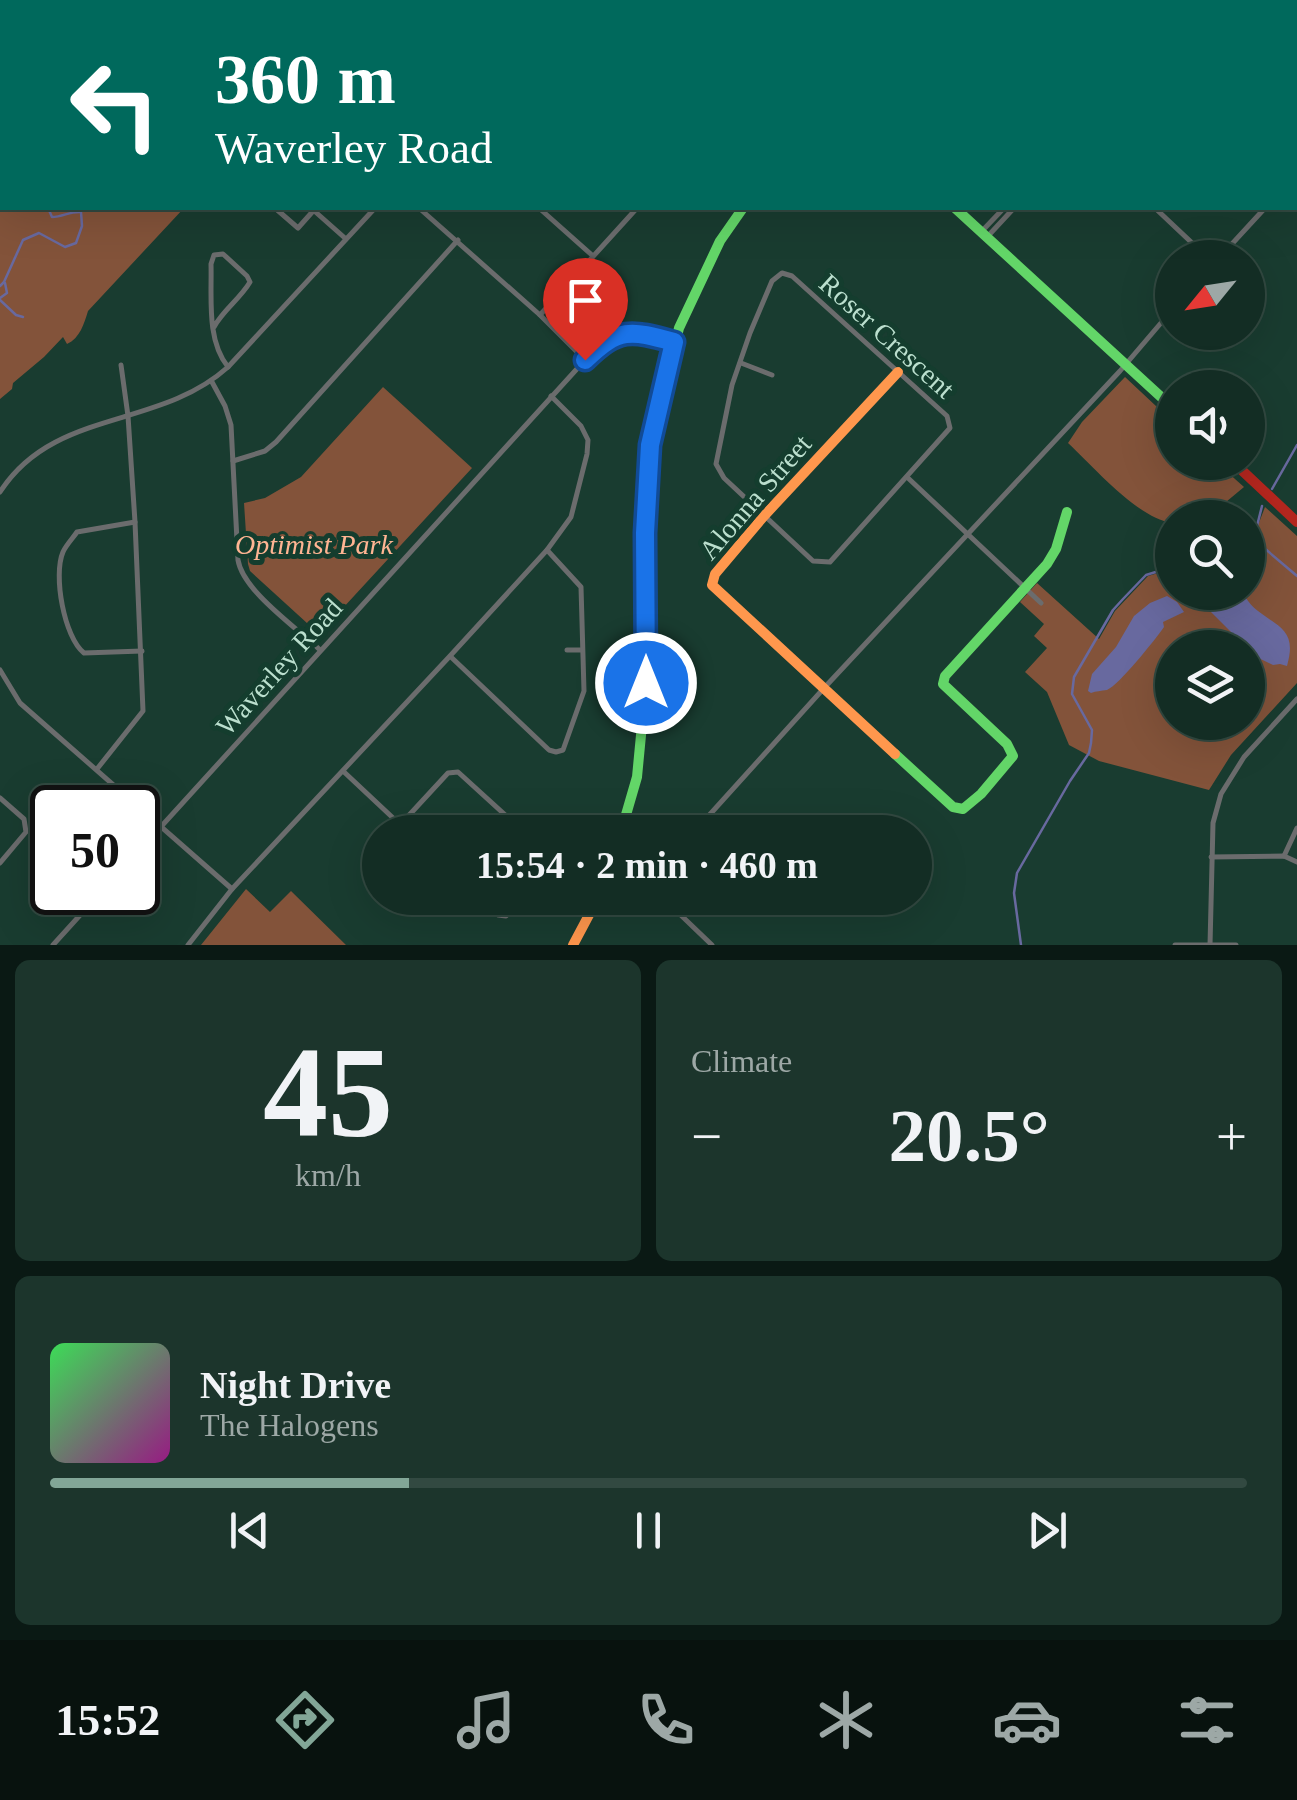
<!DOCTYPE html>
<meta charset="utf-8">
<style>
body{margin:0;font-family:"Times New Roman",serif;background:#1c352c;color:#f1f3f6;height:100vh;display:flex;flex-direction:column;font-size:38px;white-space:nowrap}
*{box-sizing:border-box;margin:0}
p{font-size:32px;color:#9da8a6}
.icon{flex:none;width:55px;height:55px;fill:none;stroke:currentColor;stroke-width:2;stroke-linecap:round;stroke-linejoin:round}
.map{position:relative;height:945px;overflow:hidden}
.side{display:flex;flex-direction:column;gap:15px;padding:15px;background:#0a1914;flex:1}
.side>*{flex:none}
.hud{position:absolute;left:0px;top:0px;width:1298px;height:210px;box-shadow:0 10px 40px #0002,0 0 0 2px #324941;background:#00695c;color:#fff;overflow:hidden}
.needle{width:65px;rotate:240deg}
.tools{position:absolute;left:1155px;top:240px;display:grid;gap:20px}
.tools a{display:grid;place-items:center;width:110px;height:110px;border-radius:50%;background:#132d24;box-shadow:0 10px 40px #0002,0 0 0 2px #324941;font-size:50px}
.speed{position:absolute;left:30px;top:785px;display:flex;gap:20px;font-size:50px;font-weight:700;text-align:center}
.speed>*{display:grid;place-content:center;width:130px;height:130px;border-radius:50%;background:#132d24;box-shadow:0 10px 40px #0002,0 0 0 2px #324941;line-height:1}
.speed .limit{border:5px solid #111;border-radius:15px;background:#fff;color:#111}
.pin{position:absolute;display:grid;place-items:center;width:85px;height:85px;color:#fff;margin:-102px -42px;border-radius:50% 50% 50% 0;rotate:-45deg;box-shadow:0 0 10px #0007}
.pin .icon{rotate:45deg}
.me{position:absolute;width:110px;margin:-55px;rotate:0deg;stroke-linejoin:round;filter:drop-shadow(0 0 8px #0008)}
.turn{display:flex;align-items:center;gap:35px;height:210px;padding:0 50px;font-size:45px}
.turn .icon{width:130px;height:130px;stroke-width:2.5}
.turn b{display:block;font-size:70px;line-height:85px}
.big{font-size:75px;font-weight:600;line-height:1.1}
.side .tile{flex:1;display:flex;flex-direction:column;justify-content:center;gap:15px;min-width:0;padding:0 35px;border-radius:15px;background:#1c352c}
.side .dial{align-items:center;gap:0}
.dial b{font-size:130px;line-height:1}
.song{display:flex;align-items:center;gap:30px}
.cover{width:120px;height:120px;border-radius:15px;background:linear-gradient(135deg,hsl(130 70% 55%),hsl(310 70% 35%))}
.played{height:10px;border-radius:5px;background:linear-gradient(90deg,#82a697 30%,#324941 30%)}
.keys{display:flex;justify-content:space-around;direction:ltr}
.heat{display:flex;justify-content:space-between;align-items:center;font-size:55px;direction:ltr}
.side .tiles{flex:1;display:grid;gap:15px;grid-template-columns:1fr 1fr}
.tile:last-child{grid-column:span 2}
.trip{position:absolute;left:362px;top:815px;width:570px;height:100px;border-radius:50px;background:#132d24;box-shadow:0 10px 40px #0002,0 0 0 2px #324941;font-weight:600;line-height:100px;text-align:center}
.menu{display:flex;height:160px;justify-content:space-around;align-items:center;background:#08120e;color:#9da8a6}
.menu .icon{width:70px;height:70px}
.menu .active{color:#82a697}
.menu b{font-size:45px;color:#f1f3f6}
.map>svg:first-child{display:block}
</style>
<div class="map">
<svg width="1297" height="945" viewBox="0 0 1297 945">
<rect width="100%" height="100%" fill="#193c30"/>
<g fill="#83533a" fill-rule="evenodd">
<path d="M45 0H363L361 2H44Z"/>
<path d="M2 96V208H184L88 311C84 324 80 338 67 344L63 337 44 357 13 383 12 389 0 399V101Z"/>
<path d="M1125 377 1172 421V462L1217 463 1244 487 1208 517 1172 518V523C1136 517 1095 468 1068 443L1082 422Z"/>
<path d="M383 387 472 468 319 634 250 571 248 564 244 503 265 498 301 477Z"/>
<path d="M1265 507 1297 536V683L1231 755 1209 790 1099 761 1069 745 1047 692 1025 672 1047 648 1034 636 1044 624 1020 602 1037 583 1099 639 1115 611 1148 576 1172 569V592H1248V541L1255 533ZM1172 648H1248V722H1172Z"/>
<path d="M246 889 270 912 291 891 346 945H201Z"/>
</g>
<g fill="#68699f">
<path d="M1211 593H1242C1247 599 1251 606 1258 611 1280 628 1297 631 1287 666L1280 664 1273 665 1248 653V648L1241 647 1235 643 1231 632 1210 611 1209 597Z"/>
<path d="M1167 596 1177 602 1184 612 1163 622 1164 627C1155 640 1119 685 1107 690 1101 691 1096 691 1091 693L1088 691 1092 674 1116 647 1134 616 1150 603Z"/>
</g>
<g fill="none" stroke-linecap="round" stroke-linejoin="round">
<g stroke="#68699f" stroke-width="2.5">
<path d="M108 0 109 2"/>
<path d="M217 0V2"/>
<path d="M191 2 195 0"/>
<path d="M0 137 2 135"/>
<path d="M0 184H2"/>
<path d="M0 286 4 282 23 240 39 233 65 247 76 243 82 226 81 212C70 211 63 217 52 217L48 208"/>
<path d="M0 298 7 293 5 283"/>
<path d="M0 300 16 315 23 317"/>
<path d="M1272 489 1297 445"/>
<path d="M1250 536 1297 576"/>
<path d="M1248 539 1257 526 1262 506"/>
<path d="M1021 945 1014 893 1017 873 1070 781 1089 753 1091 743 1092 730 1072 694 1074 677 1113 610 1123 599 1146 575 1172 567"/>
</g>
<g stroke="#6b6c6d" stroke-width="5">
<path d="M436 0 439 2"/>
<path d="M581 0 584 2"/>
<path d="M374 2 376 0"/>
<path d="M710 2 713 0"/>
<path d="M1295 175 1297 173"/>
<path d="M275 208 298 228 314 210"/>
<path d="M311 208 346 239"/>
<path d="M419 208 540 315 585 360"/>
<path d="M539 208 593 256"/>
<path d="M1155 208 1208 258"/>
<path d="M982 231 1004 208"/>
<path d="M988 236 1014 208"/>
<path d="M1219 258 1265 208"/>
<path d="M782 273 792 276 947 416 950 428 830 562 813 561 724 478 716 464 732 385 750 333 772 281Z"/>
<path d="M540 315 637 208"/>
<path d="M214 327C223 310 240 299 250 282L247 276 223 254 214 255 211 264C212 296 206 340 228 367"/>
<path d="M741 363 772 375"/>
<path d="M212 382 225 406 231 425 238 560C243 591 297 628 320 650"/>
<path d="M233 461 265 451 276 442 458 240"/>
<path d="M908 478 1041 603"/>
<path d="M0 492C54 408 158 430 228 367L375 208"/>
<path d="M135 522 77 532C73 538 66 545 63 552 53 575 64 637 84 653L142 651"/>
<path d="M567 650H581"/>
<path d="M451 657 549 750 556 752 563 750 584 691 581 587 547 550"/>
<path d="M0 670 20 703 232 889"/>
<path d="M97 769 143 711 135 522 128 416 121 365"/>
<path d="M343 771 408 832"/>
<path d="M0 798 24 819 26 832 0 863"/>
<path d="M400 825 448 773 458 772 524 832"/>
<path d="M694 832 825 687 1120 371 1172 310"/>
<path d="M138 852 585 360C619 327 630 330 674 342"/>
<path d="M1284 856 1297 828"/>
<path d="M1211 857 1284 856 1297 862"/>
<path d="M479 898 498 915 506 916 513 909 518 898"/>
<path d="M663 898 712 945"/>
<path d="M53 945 101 892"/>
<path d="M188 945 232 889 450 656 547 550 571 517 587 454 588 440 581 426 551 396"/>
<path d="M1175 945H1236"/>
<path d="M1210 945 1213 823 1221 794 1244 757 1297 699"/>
</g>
<g stroke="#63d668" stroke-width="10">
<path d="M927 2 930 0"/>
<path d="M955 208 1172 407"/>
<path d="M895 754 953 807 963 809 981 794 1013 756 1007 744 943 684 945 676 1047 564 1056 549 1067 512"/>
<path d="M621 832 637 777 646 683 645 533 650 445 679 328 720 241 743 208"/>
</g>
<g stroke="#ff974d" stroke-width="10">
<path d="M732 0 735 2"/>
<path d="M914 2 917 0"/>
<path d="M895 754 712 585 715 574 764 516 898 372"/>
<path d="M573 945 598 898"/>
</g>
<path stroke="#b3261e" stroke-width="10" d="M1233 462 1297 522"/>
</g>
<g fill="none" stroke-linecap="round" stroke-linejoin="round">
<defs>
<path id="route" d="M585 360C619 327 630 330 674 342L650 445 645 533 646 683"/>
</defs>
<use href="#route" stroke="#114b97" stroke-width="25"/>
<use href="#route" stroke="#1a73e8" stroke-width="18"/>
</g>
<g text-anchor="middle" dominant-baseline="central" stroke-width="10" stroke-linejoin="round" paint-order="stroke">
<g font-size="28" fill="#bbdfce" stroke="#143d2e">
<text transform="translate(887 336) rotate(42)">Roser Crescent</text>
<text transform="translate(755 497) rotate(-49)">Alonna Street</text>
<text transform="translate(279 667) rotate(-48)">Waverley Road</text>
</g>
<g font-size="28" font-style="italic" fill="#ffb593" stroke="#143d2e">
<text x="314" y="544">Optimist Park</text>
</g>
</g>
</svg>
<div class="tools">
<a><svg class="needle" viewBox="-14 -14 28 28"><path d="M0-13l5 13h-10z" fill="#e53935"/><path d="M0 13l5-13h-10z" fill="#9da8a6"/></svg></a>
<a><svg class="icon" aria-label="sound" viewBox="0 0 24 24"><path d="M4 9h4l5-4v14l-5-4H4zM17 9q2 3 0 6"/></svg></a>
<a><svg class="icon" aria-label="search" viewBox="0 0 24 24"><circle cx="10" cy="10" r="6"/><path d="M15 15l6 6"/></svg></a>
<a><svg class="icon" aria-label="layers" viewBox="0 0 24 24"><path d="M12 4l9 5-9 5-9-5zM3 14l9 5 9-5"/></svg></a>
</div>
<div class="speed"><div class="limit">50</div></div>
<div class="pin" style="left:585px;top:360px;background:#d93025"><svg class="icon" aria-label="arrive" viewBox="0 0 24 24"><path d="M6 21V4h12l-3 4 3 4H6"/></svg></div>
<svg class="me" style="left:646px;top:683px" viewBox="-20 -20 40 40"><circle r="17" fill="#1a73e8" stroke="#fff" stroke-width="3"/><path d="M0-11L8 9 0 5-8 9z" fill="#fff"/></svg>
<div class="trip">15:54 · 2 min · 460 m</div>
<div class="hud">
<div class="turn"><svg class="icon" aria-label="left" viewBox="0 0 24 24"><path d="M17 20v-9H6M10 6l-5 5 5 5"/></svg><div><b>360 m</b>Waverley Road</div></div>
</div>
</div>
<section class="side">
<div class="tiles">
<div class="tile dial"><b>45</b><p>km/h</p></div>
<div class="tile"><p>Climate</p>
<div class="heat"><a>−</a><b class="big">20.5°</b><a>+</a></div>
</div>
<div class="tile">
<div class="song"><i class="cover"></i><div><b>Night Drive</b><p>The Halogens</p></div></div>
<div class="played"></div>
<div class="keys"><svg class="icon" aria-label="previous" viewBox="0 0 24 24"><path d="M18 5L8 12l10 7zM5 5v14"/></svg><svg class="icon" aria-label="pause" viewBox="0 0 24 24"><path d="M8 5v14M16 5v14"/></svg><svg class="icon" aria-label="next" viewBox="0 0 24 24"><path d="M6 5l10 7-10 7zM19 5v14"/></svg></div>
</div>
</div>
</section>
<nav class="menu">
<b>15:52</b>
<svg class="icon active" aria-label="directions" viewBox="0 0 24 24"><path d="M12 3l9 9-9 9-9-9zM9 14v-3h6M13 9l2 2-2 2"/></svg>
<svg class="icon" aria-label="music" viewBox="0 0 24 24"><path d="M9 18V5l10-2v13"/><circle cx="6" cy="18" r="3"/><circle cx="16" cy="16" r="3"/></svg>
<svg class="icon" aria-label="phone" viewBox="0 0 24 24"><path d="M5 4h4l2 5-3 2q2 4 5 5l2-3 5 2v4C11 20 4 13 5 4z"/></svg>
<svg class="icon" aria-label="climate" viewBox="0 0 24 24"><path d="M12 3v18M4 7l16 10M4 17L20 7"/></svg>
<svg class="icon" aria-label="car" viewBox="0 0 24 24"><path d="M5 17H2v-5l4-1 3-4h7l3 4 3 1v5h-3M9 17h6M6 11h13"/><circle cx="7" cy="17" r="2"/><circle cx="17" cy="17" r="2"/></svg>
<svg class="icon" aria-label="filters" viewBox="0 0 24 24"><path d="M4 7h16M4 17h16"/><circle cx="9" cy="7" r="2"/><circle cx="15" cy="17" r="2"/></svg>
</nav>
